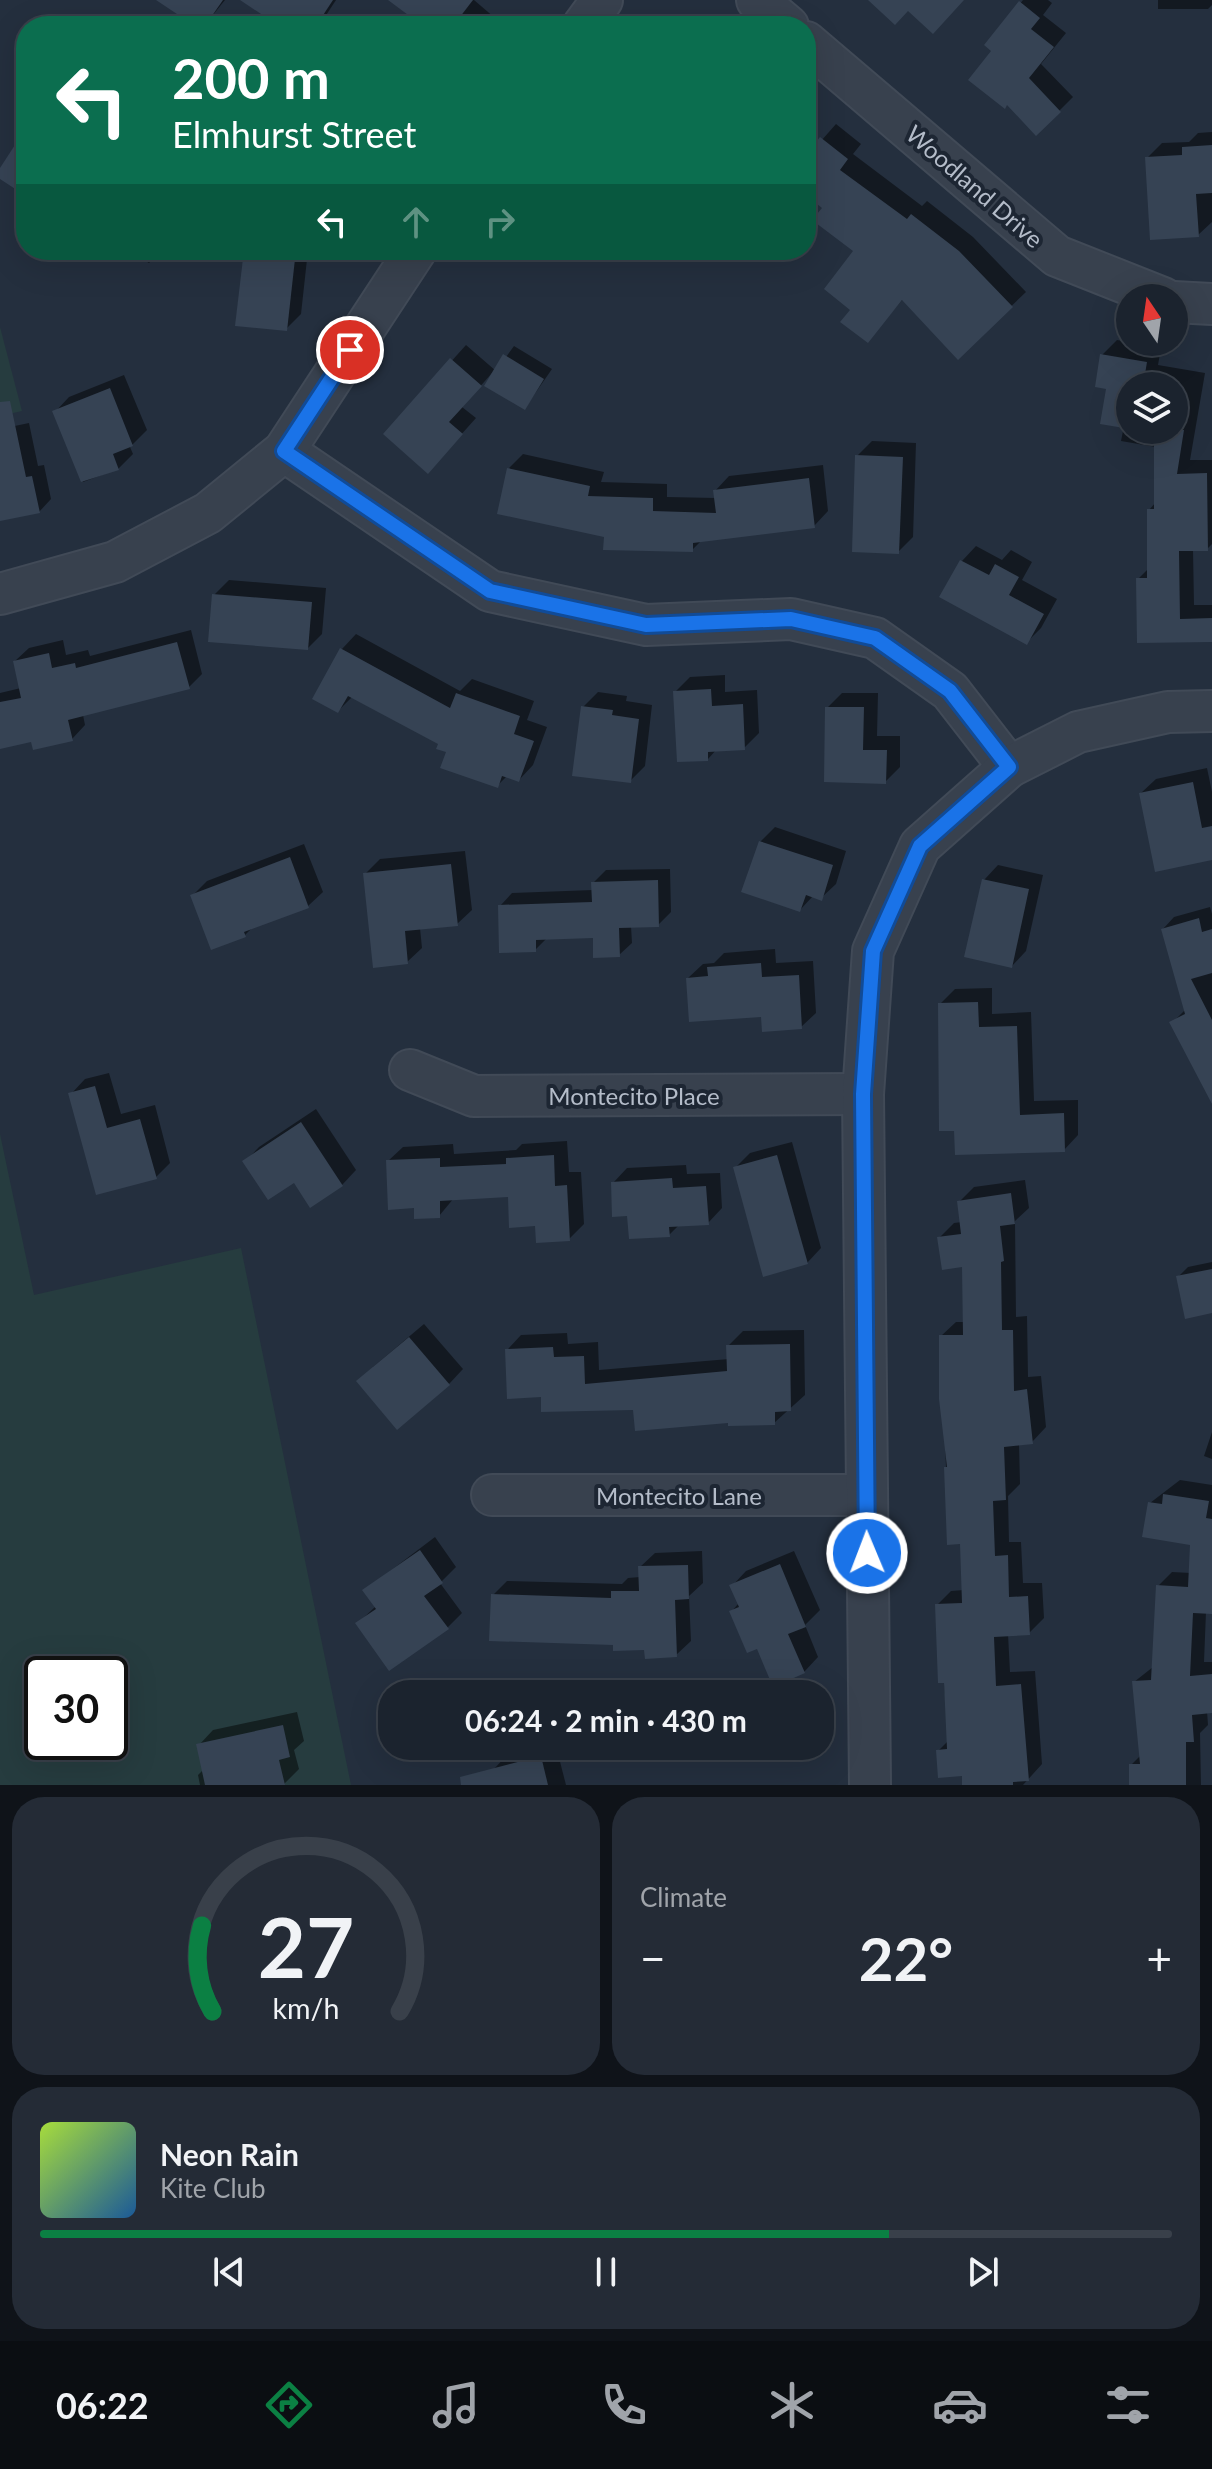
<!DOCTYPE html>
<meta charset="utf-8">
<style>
body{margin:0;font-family:Lato,sans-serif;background:#242b36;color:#f1f3f6;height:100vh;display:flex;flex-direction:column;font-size:30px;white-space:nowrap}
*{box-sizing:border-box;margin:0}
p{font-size:26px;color:#a0a4aa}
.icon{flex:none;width:44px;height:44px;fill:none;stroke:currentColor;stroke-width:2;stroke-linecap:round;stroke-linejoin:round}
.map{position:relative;height:1785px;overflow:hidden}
.side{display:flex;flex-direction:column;gap:12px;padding:12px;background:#0f1319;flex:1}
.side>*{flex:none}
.guide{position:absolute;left:16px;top:16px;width:800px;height:244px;border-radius:32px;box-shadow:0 8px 32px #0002,0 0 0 2px #39404a;background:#0b6e4f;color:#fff;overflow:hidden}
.needle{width:52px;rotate:347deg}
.controls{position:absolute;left:1116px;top:284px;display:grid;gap:16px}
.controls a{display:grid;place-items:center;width:72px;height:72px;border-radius:50%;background:#1b232e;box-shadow:0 8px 32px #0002,0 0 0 2px #39404a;font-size:40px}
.speed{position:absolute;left:24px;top:1656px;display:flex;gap:16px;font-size:40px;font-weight:700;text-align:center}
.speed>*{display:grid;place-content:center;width:104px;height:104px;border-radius:50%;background:#1b232e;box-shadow:0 8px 32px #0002,0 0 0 2px #39404a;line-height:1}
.speed .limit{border:4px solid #111;border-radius:12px;background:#fff;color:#111}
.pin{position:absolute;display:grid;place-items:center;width:68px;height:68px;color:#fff;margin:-34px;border:4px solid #fff;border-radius:50%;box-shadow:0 2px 8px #0007}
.me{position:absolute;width:88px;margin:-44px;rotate:359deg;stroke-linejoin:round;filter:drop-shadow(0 0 6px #0008)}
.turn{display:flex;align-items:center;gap:28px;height:168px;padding:0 24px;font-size:36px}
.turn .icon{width:104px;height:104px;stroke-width:2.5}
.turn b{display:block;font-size:56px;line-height:68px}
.lanes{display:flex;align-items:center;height:76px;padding:0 24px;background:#0003;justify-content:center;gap:40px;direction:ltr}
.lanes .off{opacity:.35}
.big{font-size:60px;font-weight:700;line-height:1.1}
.side .widget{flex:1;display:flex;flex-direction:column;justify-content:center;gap:12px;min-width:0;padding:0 28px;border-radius:32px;background:#242b36}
.side .dial{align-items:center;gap:0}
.dial svg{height:208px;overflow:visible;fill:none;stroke:#39404a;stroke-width:7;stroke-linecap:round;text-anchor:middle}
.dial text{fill:#f1f3f6;stroke:none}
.song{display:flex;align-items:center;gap:24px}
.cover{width:96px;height:96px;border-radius:12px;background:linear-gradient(135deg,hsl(80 70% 55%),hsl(210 70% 35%))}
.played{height:8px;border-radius:4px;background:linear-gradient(90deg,#0b8043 75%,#39404a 75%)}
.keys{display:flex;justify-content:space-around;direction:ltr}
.heat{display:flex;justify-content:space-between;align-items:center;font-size:44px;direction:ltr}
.side .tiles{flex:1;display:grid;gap:12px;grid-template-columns:1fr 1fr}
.widget:last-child{grid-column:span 2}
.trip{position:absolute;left:378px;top:1680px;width:456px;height:80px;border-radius:32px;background:#1b232e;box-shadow:0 8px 32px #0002,0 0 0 2px #39404a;font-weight:700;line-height:80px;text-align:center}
.dock{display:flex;height:128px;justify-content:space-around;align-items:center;background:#0b0e12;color:#a0a4aa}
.dock .icon{width:56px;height:56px}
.dock .active{color:#0b8043}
.dock b{font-size:36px;color:#f1f3f6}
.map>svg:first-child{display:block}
</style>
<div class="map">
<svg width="1212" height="1785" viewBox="0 0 1212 1785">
<rect width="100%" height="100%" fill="#242f3e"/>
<g fill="#263c3f" fill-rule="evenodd">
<path d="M0 327 22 411 0 416Z"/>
<path d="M0 1134 34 1295 241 1248 351 1785H0ZM42 1674H110V1742H42Z"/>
</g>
<g fill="#0007" fill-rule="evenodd">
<path d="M182 0H225L204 26H199Z"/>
<path d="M282 0H336L319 26H268Z"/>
<path d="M403 0H474L495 18 489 26H426Z"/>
<path d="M1023 0H1048L1052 3 1043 15 1066 33 1041 64 1073 97 1037 133 994 50 987 45Z"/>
<path d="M1158 0H1212V5L1208 9H1158Z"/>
<path d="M836 124 861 144 853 154 922 206 927 201 973 237 1026 292 958 357 903 299 868 340 853 309 856 251 825 207 806 193V158Z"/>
<path d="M1212 132V222L1198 235 1147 158 1162 143 1189 142 1198 133Z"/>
<path d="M128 250H162L149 263Z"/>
<path d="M246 250H308L301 314 286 329Z"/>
<path d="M1117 340 1161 348 1158 365 1205 373 1190 460H1212V544L1207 549H1193L1194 605H1212V640L1139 641 1138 579 1149 568V510L1156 502V447L1121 441 1124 426 1108 387 1102 355ZM1130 386H1174V430H1130Z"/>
<path d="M466 345 496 371 514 346 552 369 525 408 492 373 462 407 476 418 442 456 386 434Z"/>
<path d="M124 375 147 430 130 447 133 454 118 469 83 482 55 412 69 397Z"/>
<path d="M29 423 38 466 44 465 51 499 39 512 0 519V429Z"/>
<path d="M872 441 916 443 913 537 898 552 857 456Z"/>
<path d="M523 454 604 472 601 482 667 484V497L716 498 715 491 729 476 823 465 828 511 814 526 702 540 692 550 606 536 509 468Z"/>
<path d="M976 546 1002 560 1011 550 1032 562 1022 580 1057 599 1041 628 1027 642 942 596 962 561Z"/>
<path d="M229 580 326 588 322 634 308 648 214 595Z"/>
<path d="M191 630 202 674 189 687 83 715 85 725 72 739 33 740 0 747V693L21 688 15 661 29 648 63 640 66 655 88 650 90 656Z"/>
<path d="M356 634 460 691 472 679 534 701 527 720 547 727 533 765 519 780 507 776 497 786 440 743 353 696 338 711 342 649Z"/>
<path d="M725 675V692L757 690 759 733 744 748 717 749 708 759 675 692 690 677Z"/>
<path d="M598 692 627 696 626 701 652 705 645 766 630 781 583 707Z"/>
<path d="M842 693H878L877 736H900V767L885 782 827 708Z"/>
<path d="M1207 768 1212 792V858L1141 793 1156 779Z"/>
<path d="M775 827 846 851 836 884 821 898 813 896 800 910 760 842Z"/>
<path d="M304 844 323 892 308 906 253 927 245 935 192 896 207 881Z"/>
<path d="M465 851 472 910 457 924 420 928 422 948 407 962 365 874 380 859Z"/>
<path d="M998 865 1043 875 1026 951 1012 966 984 880Z"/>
<path d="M670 869 671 912 658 925 631 926 632 943 619 955 595 936 547 938 535 950 500 906 512 893 593 890V883L606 870Z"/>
<path d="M1210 907 1212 914V1095L1172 1023 1185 1010 1163 929 1174 917Z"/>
<path d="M775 949 776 963 813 961 816 1013 801 1027 763 1015 688 978 703 964 714 963 724 953Z"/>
<path d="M992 988V1014L1031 1012 1034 1101 1078 1100V1135L1064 1150 957 1153 940 1004 955 989Z"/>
<path d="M109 1073 121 1114 155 1105 170 1163 156 1177 71 1094 85 1079Z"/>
<path d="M316 1109 356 1170 342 1185 294 1180 245 1162 259 1147Z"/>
<path d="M567 1141 569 1172H581L584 1224 569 1239 537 1224 510 1195 454 1198 439 1216 416 1206 388 1161 403 1147 453 1144 454 1154 516 1150 522 1144Z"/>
<path d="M792 1142 821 1248 807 1263 735 1168 750 1153Z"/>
<path d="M686 1165 687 1174 720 1173 722 1208 708 1223 679 1225 669 1235 613 1183 627 1168Z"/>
<path d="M1025 1180 1029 1208 1015 1221 1016 1317 1027 1316 1028 1377 1041 1376 1046 1427 1032 1442 1019 1443 1020 1484 1008 1496 1009 1542H1021L1023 1583H1042L1044 1618 1029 1633 1008 1634 1010 1672 1035 1671 1042 1764 1023 1785H964V1774L938 1751 949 1740 937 1605 951 1591 964 1590 962 1542 946 1468 941 1336 956 1322H964V1265L939 1238 954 1223 962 1222 959 1202 974 1187Z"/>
<path d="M1212 1262V1311L1178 1277 1188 1267Z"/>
<path d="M424 1324 463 1369 449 1384 373 1367Z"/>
<path d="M804 1330 805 1395 774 1423 730 1421 543 1395 507 1350 521 1335 567 1333 568 1344 598 1342 599 1370 729 1359 728 1346 743 1331Z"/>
<path d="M1212 1432V1459L1204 1456Z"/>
<path d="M1180 1480 1212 1485V1612H1206L1204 1662H1212V1711H1207L1208 1725 1200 1733 1201 1785H1131V1765L1141 1755 1134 1682 1153 1667 1158 1586 1172 1572 1191 1573 1193 1543 1150 1503Z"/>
<path d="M435 1537 456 1567 440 1583 462 1613 447 1628 358 1623 376 1606 365 1590Z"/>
<path d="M702 1551 703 1583 689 1596 691 1641 676 1655 615 1643 493 1595 507 1581 622 1584 628 1578 640 1577V1567L655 1553Z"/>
<path d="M794 1551 820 1610 805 1625 818 1657 804 1672 758 1647 731 1612 739 1603 732 1586 746 1571Z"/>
<path d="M297 1712 304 1741 294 1750 299 1769 284 1784 200 1785 198 1775 204 1769 199 1745 213 1730Z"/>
<path d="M544 1746H556L566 1785H497L493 1770 507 1755Z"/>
</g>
<g fill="#364354">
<path d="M156 0H223L205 26H195Z"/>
<path d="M240 0H333L316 26H279Z"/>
<path d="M388 0H473L453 26H423Z"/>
<path d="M868 0H964L933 34 908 11 895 25Z"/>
<path d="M1019 1 1040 18 1031 29 1054 47 1029 78 1061 112 1036 136 1007 105 1005 109 968 80 991 51 984 45Z"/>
<path d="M26 128V196L0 179V168Z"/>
<path d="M820 137 848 159 840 170 907 219 911 214 959 251 1013 307 958 360 902 300 868 343 840 322 850 310 824 289 853 251 812 220 822 208 806 195V155Z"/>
<path d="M1212 145V193L1196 194 1199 237 1150 240 1145 157 1182 155V147Z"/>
<path d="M244 250H296L287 331 235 326Z"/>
<path d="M503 354 544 379 525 410 484 386Z"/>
<path d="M1100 354 1147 362 1143 386H1130V429L1100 424 1106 389 1095 387Z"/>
<path d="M450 358 482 386 449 422 463 434 428 474 383 434Z"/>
<path d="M110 388 133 446 113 454 119 470 81 482 52 411Z"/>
<path d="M10 401 26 477 32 476 40 513 0 521V402Z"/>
<path d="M1154 430H1184L1177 474 1207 473 1208 551H1179L1180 619 1212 618V642L1137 643 1136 578H1147V509H1154Z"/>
<path d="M855 455 903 457 899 554 852 552Z"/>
<path d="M507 468 590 486 588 496 653 498V511L716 513 713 490 809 478 815 528 693 543V552L603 550 604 537 497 514Z"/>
<path d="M960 560 989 575 995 564 1019 577 1009 595 1044 614 1027 645 939 597Z"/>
<path d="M212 594 312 602 308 650 208 642Z"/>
<path d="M177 642 190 689 68 720 73 741 33 750 31 742 0 749V702L21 698 13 661 49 653 52 668 75 663 76 668Z"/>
<path d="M340 648 450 708 456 693 520 716 514 734 534 741 519 782 502 776 498 788 440 768 446 752 436 749 438 744 348 696 338 713 312 699Z"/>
<path d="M711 689 712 706 743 704 745 750 708 752V761L677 762 673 691Z"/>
<path d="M581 706 613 710 612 715 639 719 631 783 572 776Z"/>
<path d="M825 707H864L863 750H887L886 784 824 782Z"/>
<path d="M1193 782 1202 828 1212 826V860L1155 872 1139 793Z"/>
<path d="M759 841 833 865 822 901 806 895 800 912 741 892Z"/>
<path d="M290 857 309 908 244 932 246 937 211 950 190 895Z"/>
<path d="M451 864 458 926 405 931 408 964 373 968 363 873Z"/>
<path d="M982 879 1029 889 1012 968 964 957Z"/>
<path d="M658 880 659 927 619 928 620 957 593 958V938L536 940V952L499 953 498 905 592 902 591 882Z"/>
<path d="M1199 918 1202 932 1212 929V973L1191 979 1212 1020V1104L1169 1022 1185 1014 1161 929Z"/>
<path d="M761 963 762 977 799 975 802 1029 762 1032 761 1017 689 1022 686 978 708 976 707 967Z"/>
<path d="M978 1002 979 1027 1017 1026 1020 1115 1064 1113 1065 1152 955 1155 954 1131H939L938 1003Z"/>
<path d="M95 1086 107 1128 140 1119 157 1179 96 1195 68 1093Z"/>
<path d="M301 1122 343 1186 310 1208 294 1183 268 1200 242 1161Z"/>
<path d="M554 1155 555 1186 567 1185 570 1241 536 1243 535 1226 509 1228 508 1197 440 1201V1218L414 1219V1208L388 1210 386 1160 440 1158V1167L506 1164V1158Z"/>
<path d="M777 1155 808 1264 763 1277 733 1167Z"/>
<path d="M672 1178 673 1188 706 1186 709 1225 669 1227 670 1237 629 1239 627 1216 612 1217 611 1182Z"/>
<path d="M1011 1193 1015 1224 1000 1226 1004 1261 1001 1262 1002 1330H1013L1014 1391 1027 1389 1033 1444 1004 1447 1006 1500 993 1501 995 1556 1008 1555 1009 1597 1028 1596 1030 1635 994 1637 996 1686 1021 1684 1029 1781 1013 1782V1785H962V1776L938 1778 936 1750 947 1749 944 1683H938L935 1604 962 1603 960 1544 947 1545 944 1467H947L939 1399V1335H963L962 1267 942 1270 937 1237 961 1234 957 1201Z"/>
<path d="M1212 1269V1313L1185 1319 1176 1276Z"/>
<path d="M409 1337 450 1385 397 1430 356 1381Z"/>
<path d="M790 1344 791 1411 775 1412V1425L728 1426V1423L635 1431 633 1410 541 1412V1397L507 1399 505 1349 553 1347 554 1357 584 1356 585 1384 727 1371 726 1345Z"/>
<path d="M1163 1494 1209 1501 1206 1518 1212 1519V1614L1193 1613 1190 1676 1212 1674V1713L1192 1715 1194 1742H1186V1785H1129V1764H1140L1132 1681 1151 1680 1156 1585 1188 1587 1190 1545 1142 1537 1148 1502 1162 1504Z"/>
<path d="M420 1550 443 1583 424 1596 449 1629 389 1671 355 1623 376 1609 362 1590Z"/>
<path d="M780 1564 806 1627 788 1634 805 1673 773 1687 757 1649 747 1653 729 1611 739 1607 729 1585Z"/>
<path d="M688 1565 689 1599 675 1600 677 1657 645 1659 644 1650 613 1651V1645L489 1641 491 1594 611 1598V1591H639L638 1566Z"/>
<path d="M283 1725 290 1757 279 1760 285 1785H205L196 1744Z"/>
<path d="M541 1756 548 1785H461L460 1777Z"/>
</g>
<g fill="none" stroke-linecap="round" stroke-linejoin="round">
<defs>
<g id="minor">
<path d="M757 0 788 26"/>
<path d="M583 26 602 0"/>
<path d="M806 42 1057 256 1163 298"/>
<path d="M1174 302 1212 304"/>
<path d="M284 451 490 591 646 625 791 619 875 638 950 691 1009 767"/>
<path d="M0 594 115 562 208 513 284 451 416 250"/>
<path d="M410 1070 474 1096 863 1094"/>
<path d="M492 1495H866"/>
<path d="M870 1785 863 1094 873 951 920 846 1009 767 1078 732 1168 712 1212 711"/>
</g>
</defs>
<use href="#minor" stroke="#414a57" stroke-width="44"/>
<use href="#minor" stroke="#38414e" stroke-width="40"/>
</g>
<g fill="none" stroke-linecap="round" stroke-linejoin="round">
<defs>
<path id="route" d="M350 350 284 451 490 591 646 625 791 619 875 638 950 691 1009 767 920 846 873 951 863 1094 867 1553"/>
</defs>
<use href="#route" stroke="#114b97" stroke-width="20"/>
<use href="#route" stroke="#1a73e8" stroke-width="14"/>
</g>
<g text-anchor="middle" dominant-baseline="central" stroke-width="8" stroke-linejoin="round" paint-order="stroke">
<g font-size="24" fill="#b4bcc9" stroke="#1d2633">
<text transform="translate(975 186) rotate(41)">Woodland Drive</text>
<text x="634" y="1095">Montecito Place</text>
<text x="679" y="1495">Montecito Lane</text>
</g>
</g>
</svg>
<div class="controls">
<a><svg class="needle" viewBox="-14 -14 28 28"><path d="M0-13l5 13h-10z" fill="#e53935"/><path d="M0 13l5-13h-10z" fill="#a0a4aa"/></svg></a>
<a><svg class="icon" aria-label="layers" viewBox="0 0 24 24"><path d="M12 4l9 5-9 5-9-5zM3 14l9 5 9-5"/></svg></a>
</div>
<div class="speed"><div class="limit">30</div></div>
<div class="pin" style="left:350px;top:350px;background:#d93025"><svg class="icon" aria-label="arrive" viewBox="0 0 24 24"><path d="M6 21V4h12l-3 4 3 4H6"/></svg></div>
<svg class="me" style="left:867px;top:1553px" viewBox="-20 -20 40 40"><circle r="17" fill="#1a73e8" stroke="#fff" stroke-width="3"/><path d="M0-11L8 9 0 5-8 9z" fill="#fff"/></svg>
<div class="trip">06:24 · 2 min · 430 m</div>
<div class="guide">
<div class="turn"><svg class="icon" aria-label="left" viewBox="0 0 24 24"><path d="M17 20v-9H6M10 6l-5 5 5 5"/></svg><div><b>200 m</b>Elmhurst Street</div></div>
<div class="lanes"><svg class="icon" aria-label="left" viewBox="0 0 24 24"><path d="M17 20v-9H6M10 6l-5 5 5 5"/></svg><svg class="icon off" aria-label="ahead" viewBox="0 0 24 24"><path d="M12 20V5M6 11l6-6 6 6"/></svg><svg class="icon off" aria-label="right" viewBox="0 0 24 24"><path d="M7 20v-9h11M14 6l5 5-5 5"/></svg></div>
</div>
</div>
<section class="side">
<div class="tiles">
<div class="widget dial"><svg viewBox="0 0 100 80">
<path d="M14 69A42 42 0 1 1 86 69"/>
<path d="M14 69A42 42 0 0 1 10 36" stroke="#0b8043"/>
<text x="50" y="56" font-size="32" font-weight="700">27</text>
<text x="50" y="72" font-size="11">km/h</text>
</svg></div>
<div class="widget"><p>Climate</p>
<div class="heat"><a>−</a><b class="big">22°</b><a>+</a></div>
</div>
<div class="widget">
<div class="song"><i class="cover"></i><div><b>Neon Rain</b><p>Kite Club</p></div></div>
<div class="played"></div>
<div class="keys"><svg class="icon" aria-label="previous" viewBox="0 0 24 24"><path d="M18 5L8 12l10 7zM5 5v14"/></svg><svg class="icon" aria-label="pause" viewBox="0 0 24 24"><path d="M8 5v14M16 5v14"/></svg><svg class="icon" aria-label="next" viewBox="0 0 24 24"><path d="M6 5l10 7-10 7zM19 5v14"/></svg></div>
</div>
</div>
</section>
<nav class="dock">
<b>06:22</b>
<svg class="icon active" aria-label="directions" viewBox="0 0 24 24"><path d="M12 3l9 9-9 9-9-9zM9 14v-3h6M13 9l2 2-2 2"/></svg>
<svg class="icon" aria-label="music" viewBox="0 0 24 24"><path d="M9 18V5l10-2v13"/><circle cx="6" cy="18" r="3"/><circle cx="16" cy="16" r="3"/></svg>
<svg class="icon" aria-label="phone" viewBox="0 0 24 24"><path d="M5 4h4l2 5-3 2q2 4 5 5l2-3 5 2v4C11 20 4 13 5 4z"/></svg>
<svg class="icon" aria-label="climate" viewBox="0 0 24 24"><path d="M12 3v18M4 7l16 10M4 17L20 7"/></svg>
<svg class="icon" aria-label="car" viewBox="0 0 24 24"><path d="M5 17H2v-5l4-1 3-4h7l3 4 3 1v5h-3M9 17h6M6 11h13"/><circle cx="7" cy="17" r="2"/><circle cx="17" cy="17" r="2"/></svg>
<svg class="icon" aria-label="filters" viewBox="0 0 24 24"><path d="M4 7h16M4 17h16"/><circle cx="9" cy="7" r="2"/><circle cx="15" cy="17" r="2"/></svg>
</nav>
